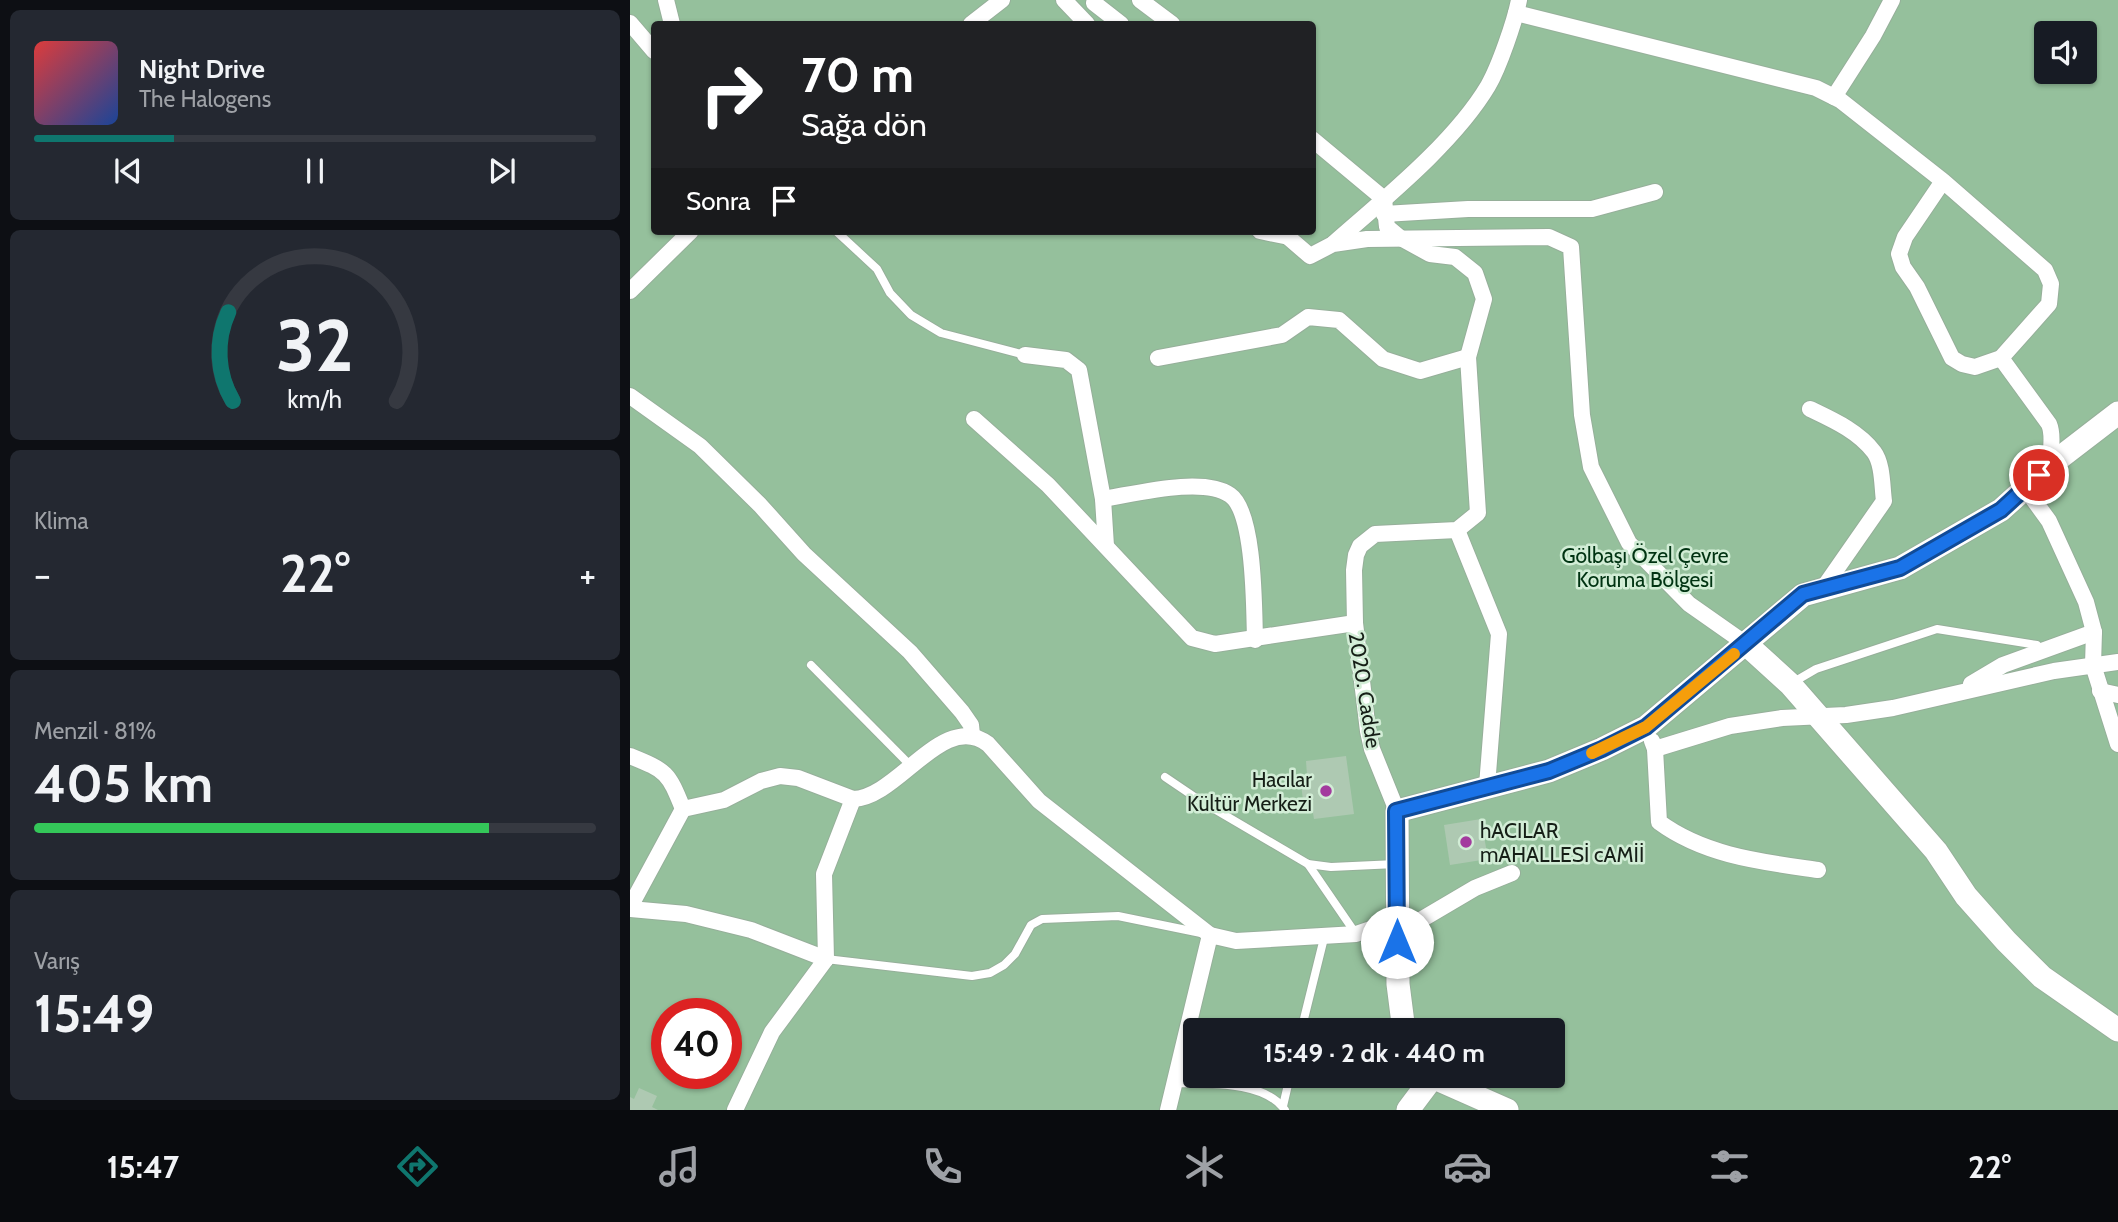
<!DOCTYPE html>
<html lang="tr">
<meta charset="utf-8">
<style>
body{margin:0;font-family:Cabin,sans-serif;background:#242831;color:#f1f3f6;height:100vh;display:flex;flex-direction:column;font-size:26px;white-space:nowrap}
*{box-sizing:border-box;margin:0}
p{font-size:23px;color:#9ea1a6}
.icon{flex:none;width:38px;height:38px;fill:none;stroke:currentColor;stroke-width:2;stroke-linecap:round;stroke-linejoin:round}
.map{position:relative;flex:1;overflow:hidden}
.side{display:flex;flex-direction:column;gap:10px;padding:10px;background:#0d0f14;width:630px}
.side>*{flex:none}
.guide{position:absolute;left:21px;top:21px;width:665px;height:214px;border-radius:7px;box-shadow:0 2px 5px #0004;background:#202124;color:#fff;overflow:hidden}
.buttons{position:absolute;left:1404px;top:21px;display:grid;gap:14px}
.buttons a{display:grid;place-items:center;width:63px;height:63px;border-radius:7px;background:#171b24;box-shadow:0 2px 5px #0004;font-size:35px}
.speed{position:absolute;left:21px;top:998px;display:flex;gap:14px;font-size:35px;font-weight:700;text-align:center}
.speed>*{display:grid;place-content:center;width:91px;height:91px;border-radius:50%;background:#171b24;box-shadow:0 2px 5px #0004;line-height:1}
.speed .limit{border:10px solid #d22;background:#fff;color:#111}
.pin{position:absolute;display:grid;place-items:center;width:60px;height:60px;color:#fff;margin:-30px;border:4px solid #fff;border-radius:50%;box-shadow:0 2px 7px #0007}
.me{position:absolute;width:77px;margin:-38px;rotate:0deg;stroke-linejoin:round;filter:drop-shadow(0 0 5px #0008)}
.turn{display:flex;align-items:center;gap:24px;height:147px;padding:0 35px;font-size:32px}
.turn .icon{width:91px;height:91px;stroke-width:2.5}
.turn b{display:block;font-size:49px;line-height:60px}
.then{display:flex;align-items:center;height:66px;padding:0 35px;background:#0003;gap:14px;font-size:26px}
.big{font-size:52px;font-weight:700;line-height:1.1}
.side .tile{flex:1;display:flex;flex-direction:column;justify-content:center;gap:10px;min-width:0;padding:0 24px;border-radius:10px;background:#242831}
.side .dial{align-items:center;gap:0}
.dial svg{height:182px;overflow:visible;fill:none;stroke:#363941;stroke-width:7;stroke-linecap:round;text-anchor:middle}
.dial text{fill:#f1f3f6;stroke:none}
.song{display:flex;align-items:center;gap:21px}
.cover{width:84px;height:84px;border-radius:10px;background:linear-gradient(135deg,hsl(0 70% 55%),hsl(220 70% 35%))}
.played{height:7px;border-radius:4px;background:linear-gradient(90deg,#0f766e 25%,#363941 25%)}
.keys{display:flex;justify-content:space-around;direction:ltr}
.heat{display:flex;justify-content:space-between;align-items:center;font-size:38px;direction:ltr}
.charge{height:10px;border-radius:5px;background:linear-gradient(90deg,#34c759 81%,#363941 0)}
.trip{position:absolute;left:553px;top:1018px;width:382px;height:70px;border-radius:7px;background:#171b24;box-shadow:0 2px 5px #0004;font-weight:700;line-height:70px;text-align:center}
.tab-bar{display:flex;height:112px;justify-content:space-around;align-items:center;background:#090b0e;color:#9ea1a6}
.tab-bar .icon{width:49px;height:49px}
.tab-bar .active{color:#0f766e}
.tab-bar b{font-size:32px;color:#f1f3f6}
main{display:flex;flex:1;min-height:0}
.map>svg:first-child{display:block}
</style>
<main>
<section class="side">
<div class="tile">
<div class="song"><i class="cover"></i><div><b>Night Drive</b><p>The Halogens</p></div></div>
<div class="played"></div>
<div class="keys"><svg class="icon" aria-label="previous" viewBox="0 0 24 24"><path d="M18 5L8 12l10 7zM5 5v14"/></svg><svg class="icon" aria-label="pause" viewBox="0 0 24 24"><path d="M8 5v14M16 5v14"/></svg><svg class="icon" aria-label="next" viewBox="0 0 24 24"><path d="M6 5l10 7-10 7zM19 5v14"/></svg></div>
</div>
<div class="tile dial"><svg viewBox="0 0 100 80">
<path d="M14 69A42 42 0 1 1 86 69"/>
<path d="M14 69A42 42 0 0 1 12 30" stroke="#0f766e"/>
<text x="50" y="56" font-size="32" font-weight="700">32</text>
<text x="50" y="72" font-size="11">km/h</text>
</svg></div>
<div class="tile"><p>Klima</p>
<div class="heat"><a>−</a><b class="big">22°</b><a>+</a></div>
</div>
<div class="tile"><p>Menzil · 81%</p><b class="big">405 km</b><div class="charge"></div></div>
<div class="tile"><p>Varış</p><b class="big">15:49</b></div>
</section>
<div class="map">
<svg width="1488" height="1110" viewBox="0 0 1488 1110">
<rect width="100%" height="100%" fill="#d2edd6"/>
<path fill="#95c09c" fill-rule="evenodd" d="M0 0H1488V1110H0ZM24 24H682V231H24ZM1416 33H1454V72H1416ZM37 1013H96V1073H37ZM565 1031H922V1076H565Z"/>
<g fill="#aec9b2">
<path d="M716 756 724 814 684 819 682 807 674 808 670 776 677 775 676 761Z"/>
<path d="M851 819 858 859 820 865 814 825Z"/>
<path d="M9 1088 27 1096 22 1107 28 1110H0V1097L4 1099Z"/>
</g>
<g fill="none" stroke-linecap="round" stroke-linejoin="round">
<defs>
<g id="lane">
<path d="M206 231 247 269 260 293 281 315 311 333 395 355"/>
<path d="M181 665 280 765"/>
<path d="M1162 683 1186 669 1307 629 1407 645 1411 650"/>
<path d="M535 777 569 800 678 864 701 867 766 864"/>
<path d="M678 864 726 934"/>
<path d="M196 959 342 976 360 973 374 965 385 954 401 925 412 919 488 916 571 933"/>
<path d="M671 1031 694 938"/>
<path d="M544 1083C577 1084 634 1080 655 1110"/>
<path d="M653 1106 660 1076"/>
</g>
<g id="street">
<path d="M36 0 42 24"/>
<path d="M434 0 457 24"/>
<path d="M510 0 542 24"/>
<path d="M464 3 491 24"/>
<path d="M886 13 1186 88 1210 100 1313 181 1415 270 1421 284 1419 304 1371 358 1345 367 1332 364 1322 358 1287 287 1273 267 1269 254 1275 237 1313 181"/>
<path d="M0 23 24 51"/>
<path d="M341 24 372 0"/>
<path d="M1204 97 1243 36 1262 0"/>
<path d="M682 139 754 199 757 227 769 237 800 254 825 257 845 273 854 299 838 357 848 513 827 530 745 534 730 546 726 555 724 570 725 623 738 731 742 749 767 811"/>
<path d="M754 214 838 209H962L1025 192"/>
<path d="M630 231 659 237"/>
<path d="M651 231 680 256 703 244 737 239 919 237 941 247 952 415 961 467 999 543 1059 604 1116 644"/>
<path d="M704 243C754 199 824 143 858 86 869 67 885 21 889 0"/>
<path d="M0 291 61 231"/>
<path d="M395 355 436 360 449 370 473 499 476 546"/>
<path d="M528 358 652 335 678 317 709 320 753 359 790 371 838 357"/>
<path d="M1371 358 1419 424C1425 438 1418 450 1423 463"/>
<path d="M0 396 70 446 130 505 174 554 280 652 332 712 341 725 342 735"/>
<path d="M1180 409C1203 420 1228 431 1244 452 1253 464 1252 487 1254 501L1194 587"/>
<path d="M344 419 418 485 562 638 585 644 725 623"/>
<path d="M1395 488 1419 521 1456 602 1464 632 1463 665 1488 744"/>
<path d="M473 499C505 494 573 476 600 495 625 512 624 610 625 640"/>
<path d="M827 530 869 634 857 786"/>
<path d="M1341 684 1373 665 1464 632"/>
<path d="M1470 691 1488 695"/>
<path d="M1022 741 1025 749 1029 822C1075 856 1133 862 1188 870"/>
<path d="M1025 749 1100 726 1152 718 1216 715 1263 708 1424 671 1488 662"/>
<path d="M0 756C37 771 38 772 53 809"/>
<path d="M0 907 53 809 94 800 131 781 150 776 168 778 223 799C268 798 313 710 358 744L409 801 580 935"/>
<path d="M0 909 56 914 121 930 196 959"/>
<path d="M105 1110 142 1032 196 959 194 874 223 799"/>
<path d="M538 1110 580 935 606 941 726 934 767 920 789 921 845 888 882 873"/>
</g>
<g id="secondary">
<path d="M1116 644 1160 684 1306 851 1336 896 1376 941 1412 977 1488 1030"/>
<path d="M774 1031 768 984 767 811 919 771 972 749 1016 727 1173 595 1270 568 1371 510 1423 463 1488 413"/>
<path d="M800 1076 877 1110"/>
<path d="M778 1110 802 1078"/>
</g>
</defs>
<use href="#lane" stroke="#96af9a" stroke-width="10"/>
<use href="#street" stroke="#96af9a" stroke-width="18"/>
<use href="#secondary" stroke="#96af9a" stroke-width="25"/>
<use href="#lane" stroke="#fff" stroke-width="8"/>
<use href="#street" stroke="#fff" stroke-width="16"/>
<use href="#secondary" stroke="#fff" stroke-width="23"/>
</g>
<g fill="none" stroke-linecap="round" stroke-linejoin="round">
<defs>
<path id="route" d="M767 942 766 811 919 771 972 749 1016 727 1173 594 1270 568 1371 510 1409 475"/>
</defs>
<use href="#route" stroke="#114b97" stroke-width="18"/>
<use href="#route" stroke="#1a73e8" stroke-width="12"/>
<path stroke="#f59e0b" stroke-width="12" d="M962 753 1016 727 1104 654"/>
</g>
<g fill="#a33b9e" stroke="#d2edd6" stroke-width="2.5">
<circle cx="696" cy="791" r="7"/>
<circle cx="836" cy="842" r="7"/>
</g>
<g text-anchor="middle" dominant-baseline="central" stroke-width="5" stroke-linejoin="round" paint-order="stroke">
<g font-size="21" fill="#003312" stroke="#d2edd6">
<text x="1015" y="555">Gölbaşı Özel Çevre<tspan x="1015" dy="24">Koruma Bölgesi</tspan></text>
</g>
<g font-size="21" fill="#161f17" stroke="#d2edd6">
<text transform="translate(735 690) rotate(81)">2020. Cadde</text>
</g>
<g font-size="21" fill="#161f17" stroke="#d2edd6" text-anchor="end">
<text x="682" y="779">Hacılar<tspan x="682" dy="24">Kültür Merkezi</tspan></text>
<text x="850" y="830" text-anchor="start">hACILAR<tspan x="850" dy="24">mAHALLESİ cAMİİ</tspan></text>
</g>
</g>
</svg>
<div class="buttons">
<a><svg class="icon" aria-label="sound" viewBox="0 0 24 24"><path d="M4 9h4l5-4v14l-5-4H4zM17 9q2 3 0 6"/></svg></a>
</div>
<div class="speed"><div class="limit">40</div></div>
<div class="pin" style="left:1409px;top:475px;background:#d93025"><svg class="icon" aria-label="arrive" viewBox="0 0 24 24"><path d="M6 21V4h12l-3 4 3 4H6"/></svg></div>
<svg class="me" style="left:767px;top:942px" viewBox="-20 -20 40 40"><circle r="19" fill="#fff"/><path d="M0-13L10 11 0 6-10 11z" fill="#1a73e8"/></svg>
<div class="trip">15:49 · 2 dk · 440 m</div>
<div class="guide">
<div class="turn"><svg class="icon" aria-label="right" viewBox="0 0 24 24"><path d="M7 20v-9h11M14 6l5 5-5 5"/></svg><div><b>70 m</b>Sağa dön</div></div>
<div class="then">Sonra<svg class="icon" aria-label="arrive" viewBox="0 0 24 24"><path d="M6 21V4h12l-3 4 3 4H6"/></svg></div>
</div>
</div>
</main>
<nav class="tab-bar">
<b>15:47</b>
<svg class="icon active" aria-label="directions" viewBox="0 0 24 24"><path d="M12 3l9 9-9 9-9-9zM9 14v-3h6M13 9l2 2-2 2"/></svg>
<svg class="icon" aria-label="music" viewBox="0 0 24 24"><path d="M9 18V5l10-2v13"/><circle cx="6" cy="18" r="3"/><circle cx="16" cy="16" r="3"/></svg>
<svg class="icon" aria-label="phone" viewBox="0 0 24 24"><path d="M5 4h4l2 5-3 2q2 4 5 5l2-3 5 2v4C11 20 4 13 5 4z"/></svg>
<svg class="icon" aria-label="climate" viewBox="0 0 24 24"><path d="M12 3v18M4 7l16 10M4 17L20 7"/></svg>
<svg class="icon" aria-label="car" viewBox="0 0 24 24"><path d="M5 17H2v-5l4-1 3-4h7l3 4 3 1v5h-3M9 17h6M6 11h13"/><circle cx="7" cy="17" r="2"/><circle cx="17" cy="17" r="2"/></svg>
<svg class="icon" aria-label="filters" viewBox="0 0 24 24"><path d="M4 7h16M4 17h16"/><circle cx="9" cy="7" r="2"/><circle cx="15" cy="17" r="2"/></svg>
<b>22°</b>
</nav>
